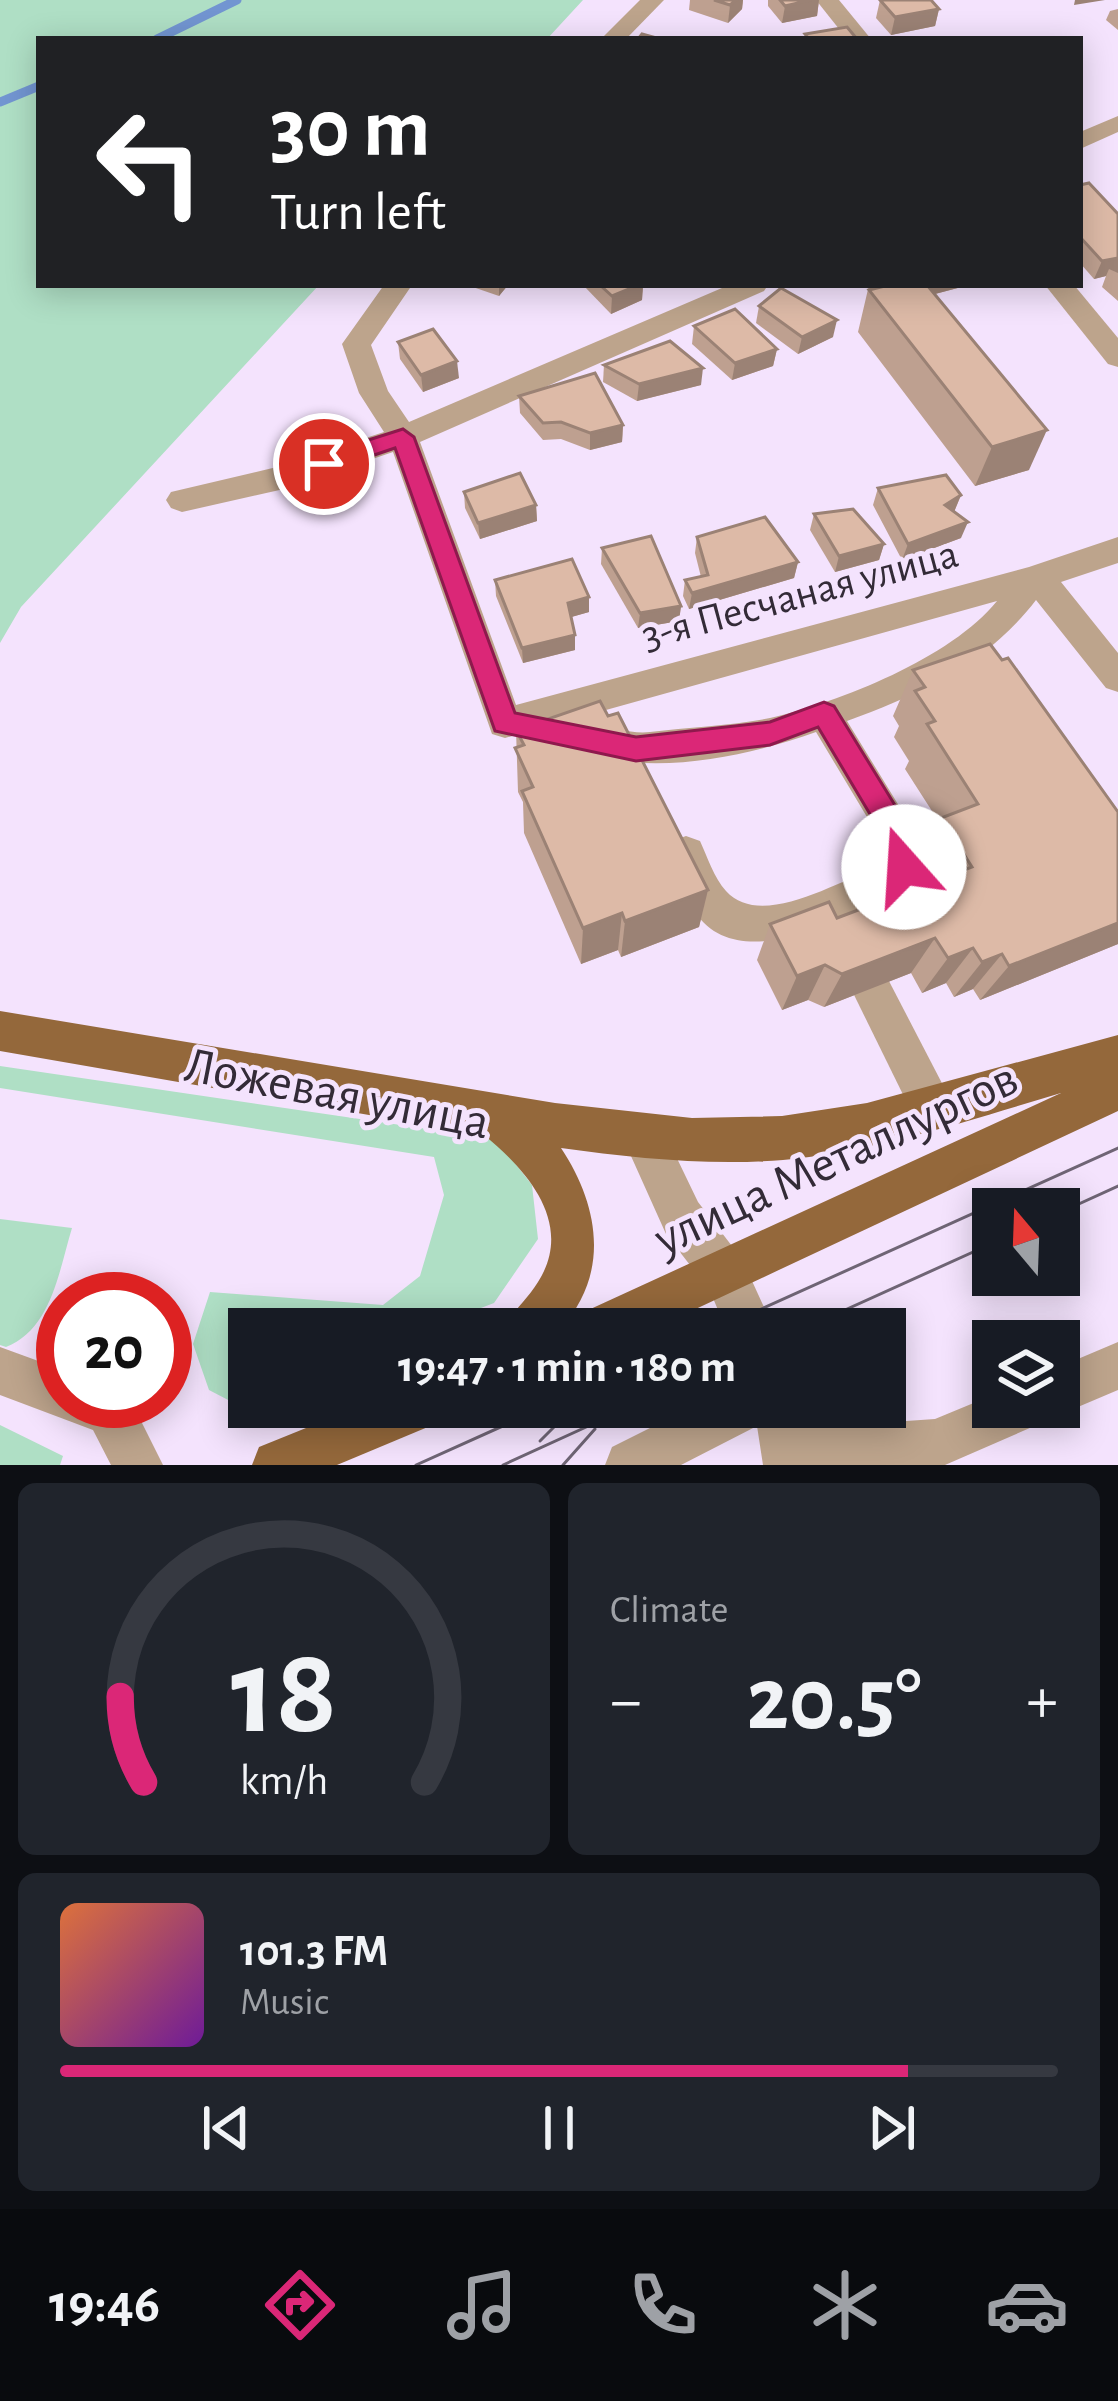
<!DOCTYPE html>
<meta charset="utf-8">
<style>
body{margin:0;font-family:"Alegreya Sans",sans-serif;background:#20242c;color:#f1f3f6;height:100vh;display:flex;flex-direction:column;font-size:45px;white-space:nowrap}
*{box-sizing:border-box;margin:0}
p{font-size:39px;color:#9ea1a6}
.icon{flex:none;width:66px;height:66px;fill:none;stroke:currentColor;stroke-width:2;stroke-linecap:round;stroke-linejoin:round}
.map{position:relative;height:1465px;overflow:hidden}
.panel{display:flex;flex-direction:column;gap:18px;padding:18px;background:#0d0f14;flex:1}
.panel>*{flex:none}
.top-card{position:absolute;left:36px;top:36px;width:1047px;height:252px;border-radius:0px;box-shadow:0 6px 30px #0003;background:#202124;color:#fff;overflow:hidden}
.needle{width:78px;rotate:341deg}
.buttons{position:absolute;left:972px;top:1188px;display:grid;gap:24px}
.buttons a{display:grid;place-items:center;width:108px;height:108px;border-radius:0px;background:#171b24;box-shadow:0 6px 30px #0003;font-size:60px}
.speed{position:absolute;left:36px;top:1272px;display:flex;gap:24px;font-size:60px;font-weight:700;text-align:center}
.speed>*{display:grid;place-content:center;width:156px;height:156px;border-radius:50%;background:#171b24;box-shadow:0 6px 30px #0003;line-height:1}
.speed .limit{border:18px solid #d22;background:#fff;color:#111}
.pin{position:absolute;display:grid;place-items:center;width:102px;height:102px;color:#fff;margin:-51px;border:6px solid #fff;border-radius:50%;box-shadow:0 3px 12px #0007}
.me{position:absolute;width:132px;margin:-66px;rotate:341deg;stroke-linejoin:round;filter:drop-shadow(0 0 9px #0008)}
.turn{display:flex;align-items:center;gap:42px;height:252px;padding:0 36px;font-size:54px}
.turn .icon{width:156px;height:156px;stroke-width:2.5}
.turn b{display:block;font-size:84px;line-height:102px}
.big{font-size:90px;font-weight:700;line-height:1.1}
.panel .widget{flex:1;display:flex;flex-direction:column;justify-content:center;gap:18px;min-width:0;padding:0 42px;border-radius:18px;background:#20242c}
.panel .dial{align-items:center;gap:0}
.dial svg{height:312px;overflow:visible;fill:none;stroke:#363941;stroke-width:7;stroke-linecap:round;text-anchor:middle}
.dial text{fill:#f1f3f6;stroke:none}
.song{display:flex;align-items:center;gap:36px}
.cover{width:144px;height:144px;border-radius:18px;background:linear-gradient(135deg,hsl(20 70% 55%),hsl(280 70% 35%))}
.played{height:12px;border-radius:6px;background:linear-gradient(90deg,#db2777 85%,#363941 85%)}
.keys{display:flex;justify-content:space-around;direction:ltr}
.heat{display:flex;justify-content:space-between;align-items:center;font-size:66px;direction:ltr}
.panel .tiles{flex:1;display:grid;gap:18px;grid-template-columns:1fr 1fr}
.widget:last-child{grid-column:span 2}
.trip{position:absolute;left:228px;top:1308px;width:678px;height:120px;border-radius:0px;background:#171b24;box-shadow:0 6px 30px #0003;font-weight:700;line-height:120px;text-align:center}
.menu{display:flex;height:192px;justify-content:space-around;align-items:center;background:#090b0e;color:#9ea1a6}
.menu .icon{width:84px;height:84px}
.menu .on{color:#db2777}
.menu b{font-size:54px;color:#f1f3f6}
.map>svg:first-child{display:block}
</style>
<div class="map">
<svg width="1118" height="1465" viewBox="0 0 1118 1465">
<rect width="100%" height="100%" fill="#f4e3fd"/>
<g fill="#afdfc5">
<path d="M0 0H583L547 39H39V285H319L21 607 0 643Z"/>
<path d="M0 1066 496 1139 532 1185 538 1239 494 1303 426 1329H249V1395L232 1402 209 1390 193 1344 210 1292 383 1305 420 1276 444 1195 434 1157 0 1088Z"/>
<path d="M0 1219 72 1228C59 1270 52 1329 6 1347L0 1345Z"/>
<path d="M0 1425 63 1456 60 1465H0Z"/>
</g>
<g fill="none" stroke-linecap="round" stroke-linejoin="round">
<g stroke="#7295d1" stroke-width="9">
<path d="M157 39 237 0"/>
<path d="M0 102 39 86"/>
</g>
<g fill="#bda48c" fill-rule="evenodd">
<path d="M640 0H664L626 39H601Z"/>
<path d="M816 0H839L871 39H847Z"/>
<path d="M1118 116V132L1080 149V132Z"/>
<path d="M384 285H412L371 345 388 391 409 422 729 285H768L764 291 420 442 516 705 1029 567 1118 537V563L1061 582 1118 653V692L1106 688 1036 600C987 664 921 694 847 721L926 850 918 879 901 895C845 916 739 978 695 912 683 895 676 872 667 853L672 841 686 836 700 841C707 856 714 878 726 891 760 929 834 883 874 869L888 852 816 732C745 757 651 777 578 751L573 740 578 729C602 721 626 735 650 732 689 727 731 726 770 718 840 702 951 658 997 601L505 738 492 734 393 452 284 489 182 512 171 508 166 500 171 492 281 466 384 432 359 393 342 344Z"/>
<path d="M1045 285H1074L1118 338V367L1108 364Z"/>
<path d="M849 925 863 931 946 1091 952 1106 946 1121 931 1127 916 1121 829 944 835 931Z"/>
<path d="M644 1114 659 1121 698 1202 742 1259 774 1329H726L710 1291 666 1234 622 1136 629 1121Z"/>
<path d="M1118 1342V1390L1059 1415 1045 1409 1039 1424 945 1465H763L757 1426 681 1465H605L612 1447 692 1407H802L806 1428 935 1419 993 1395V1407H1059V1367Z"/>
<path d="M0 1347 63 1370V1401H131L163 1465H111L93 1430 0 1395Z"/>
</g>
<g fill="#94683b" fill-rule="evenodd">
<path d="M0 1011 555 1103 692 1118 782 1116 867 1103 1118 1035V1111L653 1329H577L584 1312 1061 1093C970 1120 878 1151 783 1160 709 1166 634 1158 561 1148 599 1205 611 1274 560 1329H504C513 1310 527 1300 538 1282 575 1224 527 1170 484 1135L0 1051Z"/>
<path d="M358 1407H442L435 1424 337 1465H252L259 1447Z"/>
</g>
<g stroke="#6f6575" stroke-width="3">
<path d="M1059 1213 1118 1186"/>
<path d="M717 1329 1118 1148"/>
<path d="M803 1329 993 1243"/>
<path d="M540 1441 574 1407"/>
<path d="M416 1465 545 1407"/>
<path d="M503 1465 630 1407"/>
<path d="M563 1465 595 1429"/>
</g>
</g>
<g fill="#bea090">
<path d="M690 0H743L742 9 728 23 689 10Z"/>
<path d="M768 0H819L817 16 782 23 768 6Z"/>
<path d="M880 0 939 9 935 26 891 35 876 18Z"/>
<path d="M1118 9V30L1106 20 1110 11Z"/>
<path d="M1080 185 1118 214V301L1102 287 1106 276 1094 279 1080 263Z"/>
<path d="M467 285H508L499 296Z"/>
<path d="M583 285H643L642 300 611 314Z"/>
<path d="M869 285H969L935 294 1029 470 975 486 858 332Z"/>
<path d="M759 306 833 337 798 354 756 323Z"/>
<path d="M694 326 777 349 773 366 732 380 692 344Z"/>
<path d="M398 342 459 378 423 392 400 359Z"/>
<path d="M604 365 701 385 637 401 603 382Z"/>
<path d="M519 396 623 425 622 442 590 450 561 439 543 440 520 413Z"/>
<path d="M878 488 961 495 954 512 961 538 902 560 873 505Z"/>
<path d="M464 492 536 505 537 521 480 539 465 508Z"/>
<path d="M814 514 884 544 879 560 835 572 810 530Z"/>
<path d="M697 537 798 562 794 578 689 609 683 596 685 580 701 577 695 553Z"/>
<path d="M602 548 681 606 679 621 638 628 601 564Z"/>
<path d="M495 580 589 597V612L571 617 575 635V650L523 663 496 596Z"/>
<path d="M913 670 1118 812V944L980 1000 973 989 954 997 946 983 922 993 911 973 824 1007 808 1000 782 1010 757 960 770 924 837 918 932 882 918 859 939 822 905 769 909 761 894 737 899 726 893 716Z"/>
<path d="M516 730 708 890 699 927 621 957 618 950 581 964 524 833 523 802 518 792Z"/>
</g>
<g fill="#9b8275">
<path d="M736 0H743L742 9 728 23 730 5Z"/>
<path d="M811 0H819L817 16 782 23 785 6Z"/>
<path d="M1075 0H1105L1074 5Z"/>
<path d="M939 9 935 26 891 35 895 17Z"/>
<path d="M1118 258V273L1109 269 1106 276 1094 279 1102 261Z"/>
<path d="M499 285H508L499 296Z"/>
<path d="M639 285H643L642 300 611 314 612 296Z"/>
<path d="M902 285H969L897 304Z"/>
<path d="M837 320 833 337 798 354 802 337Z"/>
<path d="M777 349 773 366 732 380 735 363Z"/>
<path d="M457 361 459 378 423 392 421 375Z"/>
<path d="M703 368 701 385 637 401 639 384Z"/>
<path d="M623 425 622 442 590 450V433Z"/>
<path d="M1047 430 1029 470 975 486 992 447Z"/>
<path d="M961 495 954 512 945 505Z"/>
<path d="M536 505 537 521 480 539 478 523Z"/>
<path d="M968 522 961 538 902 560 908 544Z"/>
<path d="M884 544 879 560 835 572 839 556Z"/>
<path d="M798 562 794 578 689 609 692 593Z"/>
<path d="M589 597V612L568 618V603Z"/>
<path d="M681 606 679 621 638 628 640 613Z"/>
<path d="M575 635V650L523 663 522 648Z"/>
<path d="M708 890 699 927 621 957 625 921Z"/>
<path d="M622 913 618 950 581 964 583 928Z"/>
<path d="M1118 923V944L980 1000 1009 966Z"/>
<path d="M935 938 911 973 824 1007 842 974Z"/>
<path d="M973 948 946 983 922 993 948 958Z"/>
<path d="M1002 954 973 989 954 997 982 962Z"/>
<path d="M825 965 808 1000 782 1010 797 976Z"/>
</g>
<g fill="#ddbaa7" stroke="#9b8275" stroke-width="3">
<path d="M714 0H736L730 5Z"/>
<path d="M780 0H811L785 6Z"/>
<path d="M880 0H931L939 9 895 17Z"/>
<path d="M847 27 857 39H809L805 34Z"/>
<path d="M642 34 660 39H638Z"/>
<path d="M1089 183 1118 214V258L1102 261 1080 237V185Z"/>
<path d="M600 285H639L612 296Z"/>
<path d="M889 285H927L1047 430 992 447 869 290Z"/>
<path d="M781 288 837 320 802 337 759 306Z"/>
<path d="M735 309 777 349 735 363 694 326Z"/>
<path d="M433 329 457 361 421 375 398 342Z"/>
<path d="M670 341 703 368 639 384 604 365Z"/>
<path d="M595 373 623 425 590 433 561 422 543 423 519 396Z"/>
<path d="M520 473 536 505 478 523 464 492Z"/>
<path d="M946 475 961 495 945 505 968 522 908 544 878 488Z"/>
<path d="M853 509 884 544 839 556 814 514Z"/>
<path d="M765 517 798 562 692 593 685 580 708 575 697 537Z"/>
<path d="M651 536 681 606 640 613 602 548Z"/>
<path d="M572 559 589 597 568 603 575 635 522 648 495 580Z"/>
<path d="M990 644 1002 660 1008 658 1118 812V923L1009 966 1002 954 982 962 973 948 948 958 935 938 842 974 825 965 797 976 770 924 829 902 837 918 972 867 941 818 978 804 927 724 935 721 915 691 925 687 913 670Z"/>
<path d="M600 701 608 716 618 713 708 890 625 921 622 913 583 928 522 791 533 787 515 748 524 745 516 730Z"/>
</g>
<path fill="#db2777" stroke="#8e194d" stroke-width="3" d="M403 429 414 437 515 713 636 737 770 722 824 702 834 706 917 841 922 850 914 876 904 880 894 876 889 867 892 851 818 727 770 745 636 761 495 731 395 448 324 472 312 464 315 457Z"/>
<g text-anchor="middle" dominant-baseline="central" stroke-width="10" stroke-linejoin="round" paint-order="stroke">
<g font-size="42" fill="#332b37" stroke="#f4e3fd">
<text transform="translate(800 595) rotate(-15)">3-я Песчаная улица</text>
</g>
<g font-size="51" fill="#332b37" stroke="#f4e3fd">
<text transform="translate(337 1094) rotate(11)">Ложевая улица</text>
<text transform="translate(836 1159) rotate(-25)">улица Металлургов</text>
</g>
</g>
</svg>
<div class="buttons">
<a><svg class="needle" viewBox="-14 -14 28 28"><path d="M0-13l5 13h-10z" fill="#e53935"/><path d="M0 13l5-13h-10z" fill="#9ea1a6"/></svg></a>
<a><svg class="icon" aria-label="layers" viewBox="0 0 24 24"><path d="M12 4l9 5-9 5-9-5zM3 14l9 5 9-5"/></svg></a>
</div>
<div class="speed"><div class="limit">20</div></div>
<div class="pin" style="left:324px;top:464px;background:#d93025"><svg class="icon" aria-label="arrive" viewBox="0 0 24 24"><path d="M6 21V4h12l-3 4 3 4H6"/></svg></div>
<svg class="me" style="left:904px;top:867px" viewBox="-20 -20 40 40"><circle r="19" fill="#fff"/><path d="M0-13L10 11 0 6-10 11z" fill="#db2777"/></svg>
<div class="trip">19:47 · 1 min · 180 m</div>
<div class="top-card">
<div class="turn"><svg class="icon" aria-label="left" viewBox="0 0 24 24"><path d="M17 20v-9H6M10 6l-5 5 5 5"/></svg><div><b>30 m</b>Turn left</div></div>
</div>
</div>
<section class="panel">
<div class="tiles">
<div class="widget dial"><svg viewBox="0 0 100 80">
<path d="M14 69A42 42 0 1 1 86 69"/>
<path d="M14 69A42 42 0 0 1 8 47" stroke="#db2777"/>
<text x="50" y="56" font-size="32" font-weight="700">18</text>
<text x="50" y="72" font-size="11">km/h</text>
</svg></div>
<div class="widget"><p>Climate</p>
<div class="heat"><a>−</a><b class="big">20.5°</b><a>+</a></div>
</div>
<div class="widget">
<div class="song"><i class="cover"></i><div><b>101.3 FM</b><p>Music</p></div></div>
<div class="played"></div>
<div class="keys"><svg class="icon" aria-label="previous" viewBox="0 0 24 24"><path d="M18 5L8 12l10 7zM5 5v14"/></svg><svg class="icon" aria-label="pause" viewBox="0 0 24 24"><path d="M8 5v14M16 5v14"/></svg><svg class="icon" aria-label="next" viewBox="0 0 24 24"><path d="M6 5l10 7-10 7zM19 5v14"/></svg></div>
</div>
</div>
</section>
<nav class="menu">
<b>19:46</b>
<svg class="icon on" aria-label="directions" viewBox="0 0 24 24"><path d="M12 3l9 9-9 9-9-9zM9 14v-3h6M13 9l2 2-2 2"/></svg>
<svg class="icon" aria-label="music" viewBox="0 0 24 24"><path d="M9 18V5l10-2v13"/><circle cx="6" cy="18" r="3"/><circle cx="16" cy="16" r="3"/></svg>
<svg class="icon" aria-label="phone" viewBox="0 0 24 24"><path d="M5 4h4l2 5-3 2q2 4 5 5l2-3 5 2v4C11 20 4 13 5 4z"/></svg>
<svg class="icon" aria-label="climate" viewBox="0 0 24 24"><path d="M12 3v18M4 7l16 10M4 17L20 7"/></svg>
<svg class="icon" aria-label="car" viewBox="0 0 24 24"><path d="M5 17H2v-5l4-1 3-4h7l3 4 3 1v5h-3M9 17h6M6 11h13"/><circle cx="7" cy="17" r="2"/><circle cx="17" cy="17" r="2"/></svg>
</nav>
